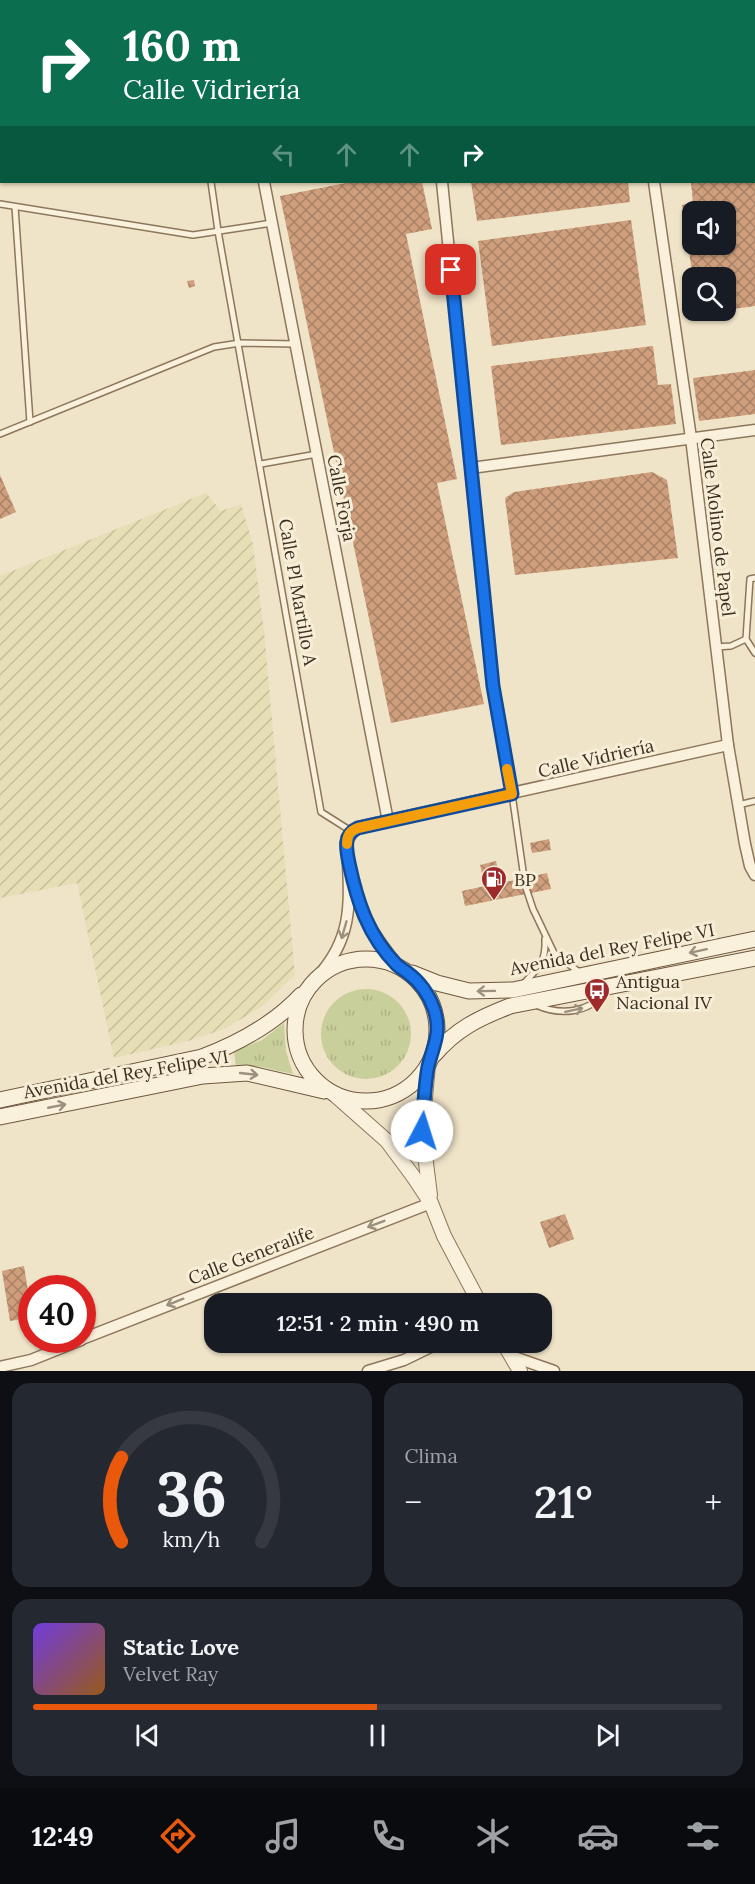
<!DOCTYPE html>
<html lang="es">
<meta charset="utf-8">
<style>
body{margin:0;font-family:Lora,serif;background:#242831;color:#f1f3f6;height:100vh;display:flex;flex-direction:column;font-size:22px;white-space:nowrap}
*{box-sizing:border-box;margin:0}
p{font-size:20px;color:#9ea1a6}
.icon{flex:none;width:33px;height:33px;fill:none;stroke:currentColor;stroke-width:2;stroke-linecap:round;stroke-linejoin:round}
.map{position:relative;height:1371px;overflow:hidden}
.sheet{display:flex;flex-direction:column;gap:12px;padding:12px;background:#0d0f14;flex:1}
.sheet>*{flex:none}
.guide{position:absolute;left:0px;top:0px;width:756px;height:183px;box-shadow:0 2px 4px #0004;background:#0b6e4f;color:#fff;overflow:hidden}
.fabs{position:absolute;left:682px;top:201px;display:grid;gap:12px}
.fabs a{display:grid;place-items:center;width:54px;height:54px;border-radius:12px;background:#171b24;box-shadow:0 2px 4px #0004;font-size:30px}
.speed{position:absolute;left:18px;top:1275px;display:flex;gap:12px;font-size:30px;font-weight:700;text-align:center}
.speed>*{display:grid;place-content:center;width:78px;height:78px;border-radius:50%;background:#171b24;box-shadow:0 2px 4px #0004;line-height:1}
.speed .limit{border:9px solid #d22;background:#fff;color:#111}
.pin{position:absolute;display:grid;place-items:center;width:51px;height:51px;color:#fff;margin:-26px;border-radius:12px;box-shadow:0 3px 9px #0006}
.me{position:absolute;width:66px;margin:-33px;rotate:5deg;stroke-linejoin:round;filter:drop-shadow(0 0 4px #0008)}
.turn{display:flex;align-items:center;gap:21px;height:126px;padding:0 24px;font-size:27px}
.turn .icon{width:78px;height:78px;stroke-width:2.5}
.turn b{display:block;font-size:42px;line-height:51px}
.lanes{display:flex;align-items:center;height:57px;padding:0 24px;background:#0003;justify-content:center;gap:30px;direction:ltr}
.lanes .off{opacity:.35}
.big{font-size:45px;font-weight:600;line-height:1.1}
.sheet .card{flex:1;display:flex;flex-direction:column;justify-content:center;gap:9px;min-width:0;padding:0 21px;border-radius:18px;background:#242831}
.sheet .dial{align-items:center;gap:0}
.dial svg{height:156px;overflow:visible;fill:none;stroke:#363941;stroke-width:7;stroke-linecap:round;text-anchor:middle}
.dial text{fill:#f1f3f6;stroke:none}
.song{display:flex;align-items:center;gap:18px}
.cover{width:72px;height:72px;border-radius:9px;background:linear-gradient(135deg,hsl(260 70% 55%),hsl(30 70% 35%))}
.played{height:6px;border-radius:3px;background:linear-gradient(90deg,#ea580c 50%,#363941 50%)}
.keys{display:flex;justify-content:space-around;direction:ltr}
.heat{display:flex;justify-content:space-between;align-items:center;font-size:33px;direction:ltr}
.sheet .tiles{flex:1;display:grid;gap:12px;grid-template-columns:1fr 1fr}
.card:last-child{grid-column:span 2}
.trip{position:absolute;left:204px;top:1293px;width:348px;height:60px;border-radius:18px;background:#171b24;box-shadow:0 2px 4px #0004;font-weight:600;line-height:60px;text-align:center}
.dock{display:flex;height:96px;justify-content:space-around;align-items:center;background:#090b0e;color:#9ea1a6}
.dock .icon{width:42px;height:42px}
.dock .on{color:#ea580c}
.dock b{font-size:27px;color:#f1f3f6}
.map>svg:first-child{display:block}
</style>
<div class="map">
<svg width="755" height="1371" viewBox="0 0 755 1371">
<defs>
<pattern id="farmland-furrows" width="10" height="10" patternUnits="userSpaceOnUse" patternTransform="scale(1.5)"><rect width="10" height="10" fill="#e6deb5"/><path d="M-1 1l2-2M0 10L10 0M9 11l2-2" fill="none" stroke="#c6bf9b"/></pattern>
<pattern id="grass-tufts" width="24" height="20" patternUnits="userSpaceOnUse" patternTransform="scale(1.5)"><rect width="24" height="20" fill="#c9cf9b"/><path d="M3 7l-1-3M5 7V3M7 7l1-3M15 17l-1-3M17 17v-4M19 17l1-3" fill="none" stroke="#aeb285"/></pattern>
<pattern id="building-cross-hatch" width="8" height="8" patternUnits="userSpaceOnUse" patternTransform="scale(1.5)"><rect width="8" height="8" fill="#cf9f7d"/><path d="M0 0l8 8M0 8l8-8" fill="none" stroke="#a98266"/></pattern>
</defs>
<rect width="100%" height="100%" fill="#f0e4c8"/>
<path fill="url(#farmland-furrows)" d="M206 493 221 511 241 504 253 545 264 630 295 975 263 1006 224 1029 188 1041 114 1058 77 883 0 898V576Z"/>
<g fill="url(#grass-tufts)">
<circle cx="366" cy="1034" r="45"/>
<path d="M284 1023 286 1051 293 1074 262 1067 236 1066 234 1052 262 1040Z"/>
</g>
<g fill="url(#building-cross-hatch)" fill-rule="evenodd">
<path d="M351 182H422L432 229 406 234 457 479 437 483 484 704 391 723 280 196Z"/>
<path d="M471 182H628L630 202 477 221Z"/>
<path d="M691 182H755V306L726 310V278H693L682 205 693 203ZM693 212H726V244H693Z"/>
<path d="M631 220 646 325 492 346 478 241Z"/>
<path d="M194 280 195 286 189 288 187 281Z"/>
<path d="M697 310H713V312L698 314Z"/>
<path d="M653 346 658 385 671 384 676 424 501 445 491 366Z"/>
<path d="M755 370V414L699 421 693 378Z"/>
<path d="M652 472 667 480 678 558 515 575 505 498 514 492Z"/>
<path d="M0 475 16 512 0 519Z"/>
<path d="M549 839 551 850 532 853 530 843Z"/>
<path d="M496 861 501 883 547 873 551 889 465 906 462 891 485 886 480 865Z"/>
<path d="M565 1214 574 1239 549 1248 540 1222Z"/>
<path d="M24 1266 32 1317 10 1321 2 1271Z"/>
</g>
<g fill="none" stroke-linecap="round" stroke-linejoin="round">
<defs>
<g id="service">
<path d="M211 182 218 231 321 812 351 831"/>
<path d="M0 204 193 235 272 223"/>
<path d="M15 207 30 422"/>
<path d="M0 434 214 347 240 343 296 344"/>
<path d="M261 464 317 454"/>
<path d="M755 578 750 579 746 639 755 653"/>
<path d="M716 647 731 646 746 639"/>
<path d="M512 794 525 885 533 909 554 953 579 972"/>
<path d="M738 805 755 801"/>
<path d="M525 982C540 967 546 961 545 939"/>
<path d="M536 1005C561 1016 588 1013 606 992"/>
</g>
<g id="minor">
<path d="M229 0V2"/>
<path d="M424 0V2"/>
<path d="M627 0 628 2"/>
<path d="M264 182 388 821"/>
<path d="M442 182 493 686 512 794"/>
<path d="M654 182 691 438 728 745 745 844 750 866 755 875"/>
<path d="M471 468 755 430"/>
<path d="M354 884C361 918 377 939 398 966"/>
<path d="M318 976C358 932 348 892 347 837L351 831 358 827 728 745"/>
<path d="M82 1339 431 1203"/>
<path d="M511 1356 554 1371"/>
<path d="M0 1367 31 1360 81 1340"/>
<path d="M368 1371 404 1360 441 1342"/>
</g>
<g id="tertiary">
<path d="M428 1065 422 1131 430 1195"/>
<path d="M335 1095 387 1141 413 1176 431 1203 444 1236 480 1304"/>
<path d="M503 1342 520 1371"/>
</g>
<g id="secondary">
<circle cx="366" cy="1030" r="71"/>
<path d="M412 973 437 983 469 991 513 990 755 939"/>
<path d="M434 1055C456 1029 479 1018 510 1006L755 958"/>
<path d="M0 1100 202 1057C239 1043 274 1024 301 995"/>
<path d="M0 1117 203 1076 247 1073 324 1091"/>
</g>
</defs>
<use href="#service" stroke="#8d765c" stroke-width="8"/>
<use href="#minor" stroke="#8d765c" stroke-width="13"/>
<use href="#tertiary" stroke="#8d765c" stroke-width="16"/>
<use href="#secondary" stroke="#6f573f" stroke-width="17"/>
<use href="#service" stroke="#faf1dc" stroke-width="5"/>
<use href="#minor" stroke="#faf1dc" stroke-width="10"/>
<use href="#tertiary" stroke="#faf1dc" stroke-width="14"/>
<use href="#secondary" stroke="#faf1dc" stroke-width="15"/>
</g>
<defs><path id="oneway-shaft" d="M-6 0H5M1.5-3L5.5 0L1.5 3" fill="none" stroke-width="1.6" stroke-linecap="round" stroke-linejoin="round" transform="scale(1.5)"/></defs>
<g stroke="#9c907e">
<use href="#oneway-shaft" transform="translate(344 930) rotate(106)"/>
<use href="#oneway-shaft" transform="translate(698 951) rotate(168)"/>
<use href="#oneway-shaft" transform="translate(486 991) rotate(179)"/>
<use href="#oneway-shaft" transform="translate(574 1010) rotate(-12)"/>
<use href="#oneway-shaft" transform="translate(249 1074) rotate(6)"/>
<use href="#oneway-shaft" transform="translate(57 1106) rotate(-11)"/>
<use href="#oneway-shaft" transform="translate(376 1224) rotate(159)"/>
<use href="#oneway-shaft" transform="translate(175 1302) rotate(158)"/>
</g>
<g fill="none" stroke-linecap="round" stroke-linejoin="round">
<defs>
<path id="route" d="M422 1131C424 1110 424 1088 428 1067 433 1045 442 1034 434 1009 429 995 420 982 408 973 404 970 400 968 397 965 368 936 357 901 349 863 346 848 343 835 358 828L512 794 493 686 451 270"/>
</defs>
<use href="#route" stroke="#114b97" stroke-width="15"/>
<use href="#route" stroke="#1a73e8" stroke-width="10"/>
<path stroke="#f59e0b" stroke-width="10" d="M347 844C347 835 350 831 358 828L512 794 507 769"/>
</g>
<defs>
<symbol id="fuel-pin" viewBox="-11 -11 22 30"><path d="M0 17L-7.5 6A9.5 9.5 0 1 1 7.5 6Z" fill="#9e2a2b" stroke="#f7eed8"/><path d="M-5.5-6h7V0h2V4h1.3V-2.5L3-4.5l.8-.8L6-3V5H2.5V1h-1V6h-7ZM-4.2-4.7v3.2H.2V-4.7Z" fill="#fff"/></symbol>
<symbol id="bus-pin" viewBox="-11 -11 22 30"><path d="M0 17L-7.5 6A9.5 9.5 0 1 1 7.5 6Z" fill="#9e2a2b" stroke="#f7eed8"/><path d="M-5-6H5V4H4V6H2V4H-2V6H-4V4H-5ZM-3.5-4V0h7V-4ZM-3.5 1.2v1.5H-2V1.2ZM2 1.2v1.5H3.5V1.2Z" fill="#fff"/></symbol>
</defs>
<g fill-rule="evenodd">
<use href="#fuel-pin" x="479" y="864" width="30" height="40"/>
<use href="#bus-pin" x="582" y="976" width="30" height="40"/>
</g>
<g text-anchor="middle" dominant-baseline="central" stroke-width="6" stroke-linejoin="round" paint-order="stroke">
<g font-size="18" fill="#3d2e20" stroke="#f7eed8">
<text transform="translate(342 498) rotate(79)">Calle Forja</text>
<text transform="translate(718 527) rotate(83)">Calle Molino de Papel</text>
<text transform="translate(298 592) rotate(80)">Calle Pl Martillo A</text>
<text transform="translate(596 758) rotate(-13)">Calle Vidriería</text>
<text transform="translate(612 949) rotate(-11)">Avenida del Rey Felipe VI</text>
<text transform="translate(126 1074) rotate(-10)">Avenida del Rey Felipe VI</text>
<text transform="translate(251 1255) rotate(-21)">Calle Generalife</text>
</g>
<g font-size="18" fill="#3d2e20" stroke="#f7eed8" text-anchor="start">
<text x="514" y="879">BP</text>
<text x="616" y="981">Antigua<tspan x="616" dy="21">Nacional IV</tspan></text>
</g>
</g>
</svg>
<div class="fabs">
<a><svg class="icon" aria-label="sound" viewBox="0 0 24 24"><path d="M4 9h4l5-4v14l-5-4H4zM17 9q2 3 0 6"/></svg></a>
<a><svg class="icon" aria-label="search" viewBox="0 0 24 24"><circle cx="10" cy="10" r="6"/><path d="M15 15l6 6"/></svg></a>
</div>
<div class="speed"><div class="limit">40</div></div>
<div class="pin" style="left:451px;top:270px;background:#d93025"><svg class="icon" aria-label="arrive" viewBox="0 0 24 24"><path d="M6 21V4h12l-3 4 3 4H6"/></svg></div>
<svg class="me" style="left:422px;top:1131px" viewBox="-20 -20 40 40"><circle r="19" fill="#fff"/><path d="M0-13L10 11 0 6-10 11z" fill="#1a73e8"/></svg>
<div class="trip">12:51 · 2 min · 490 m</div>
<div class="guide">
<div class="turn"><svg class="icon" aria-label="right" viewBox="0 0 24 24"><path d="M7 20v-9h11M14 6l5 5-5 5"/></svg><div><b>160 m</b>Calle Vidriería</div></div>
<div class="lanes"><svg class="icon off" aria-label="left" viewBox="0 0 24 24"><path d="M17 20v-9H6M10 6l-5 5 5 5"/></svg><svg class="icon off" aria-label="ahead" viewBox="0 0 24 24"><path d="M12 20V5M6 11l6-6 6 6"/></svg><svg class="icon off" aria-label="ahead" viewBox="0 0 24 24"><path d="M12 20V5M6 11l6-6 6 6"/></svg><svg class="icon" aria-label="right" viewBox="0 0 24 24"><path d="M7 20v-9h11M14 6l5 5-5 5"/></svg></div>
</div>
</div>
<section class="sheet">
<div class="tiles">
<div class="card dial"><svg viewBox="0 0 100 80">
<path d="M14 69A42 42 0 1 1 86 69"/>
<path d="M14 69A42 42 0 0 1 14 26" stroke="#ea580c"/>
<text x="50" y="56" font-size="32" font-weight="700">36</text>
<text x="50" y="72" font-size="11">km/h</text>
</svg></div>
<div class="card"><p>Clima</p>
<div class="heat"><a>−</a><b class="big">21°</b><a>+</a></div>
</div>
<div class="card">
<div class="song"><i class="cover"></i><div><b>Static Love</b><p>Velvet Ray</p></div></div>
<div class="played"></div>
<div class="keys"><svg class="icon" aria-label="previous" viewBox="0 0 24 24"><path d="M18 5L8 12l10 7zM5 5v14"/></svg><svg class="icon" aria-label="pause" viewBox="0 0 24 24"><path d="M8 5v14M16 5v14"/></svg><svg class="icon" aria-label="next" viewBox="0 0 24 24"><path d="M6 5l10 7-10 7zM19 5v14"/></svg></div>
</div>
</div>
</section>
<nav class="dock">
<b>12:49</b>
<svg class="icon on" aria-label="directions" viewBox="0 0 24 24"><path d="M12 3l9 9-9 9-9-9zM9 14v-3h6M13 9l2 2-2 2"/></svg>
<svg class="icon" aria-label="music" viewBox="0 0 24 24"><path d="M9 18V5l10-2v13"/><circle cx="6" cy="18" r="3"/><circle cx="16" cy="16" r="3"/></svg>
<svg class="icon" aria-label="phone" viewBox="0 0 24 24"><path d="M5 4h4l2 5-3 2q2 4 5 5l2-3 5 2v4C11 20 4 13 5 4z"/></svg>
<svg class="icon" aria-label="climate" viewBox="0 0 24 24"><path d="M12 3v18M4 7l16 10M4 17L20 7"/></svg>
<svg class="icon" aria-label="car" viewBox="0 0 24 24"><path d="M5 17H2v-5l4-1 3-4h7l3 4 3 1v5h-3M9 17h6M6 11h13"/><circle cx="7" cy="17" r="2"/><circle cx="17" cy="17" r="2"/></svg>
<svg class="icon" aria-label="filters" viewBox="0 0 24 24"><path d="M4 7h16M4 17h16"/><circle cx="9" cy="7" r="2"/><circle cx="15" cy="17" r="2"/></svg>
</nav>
